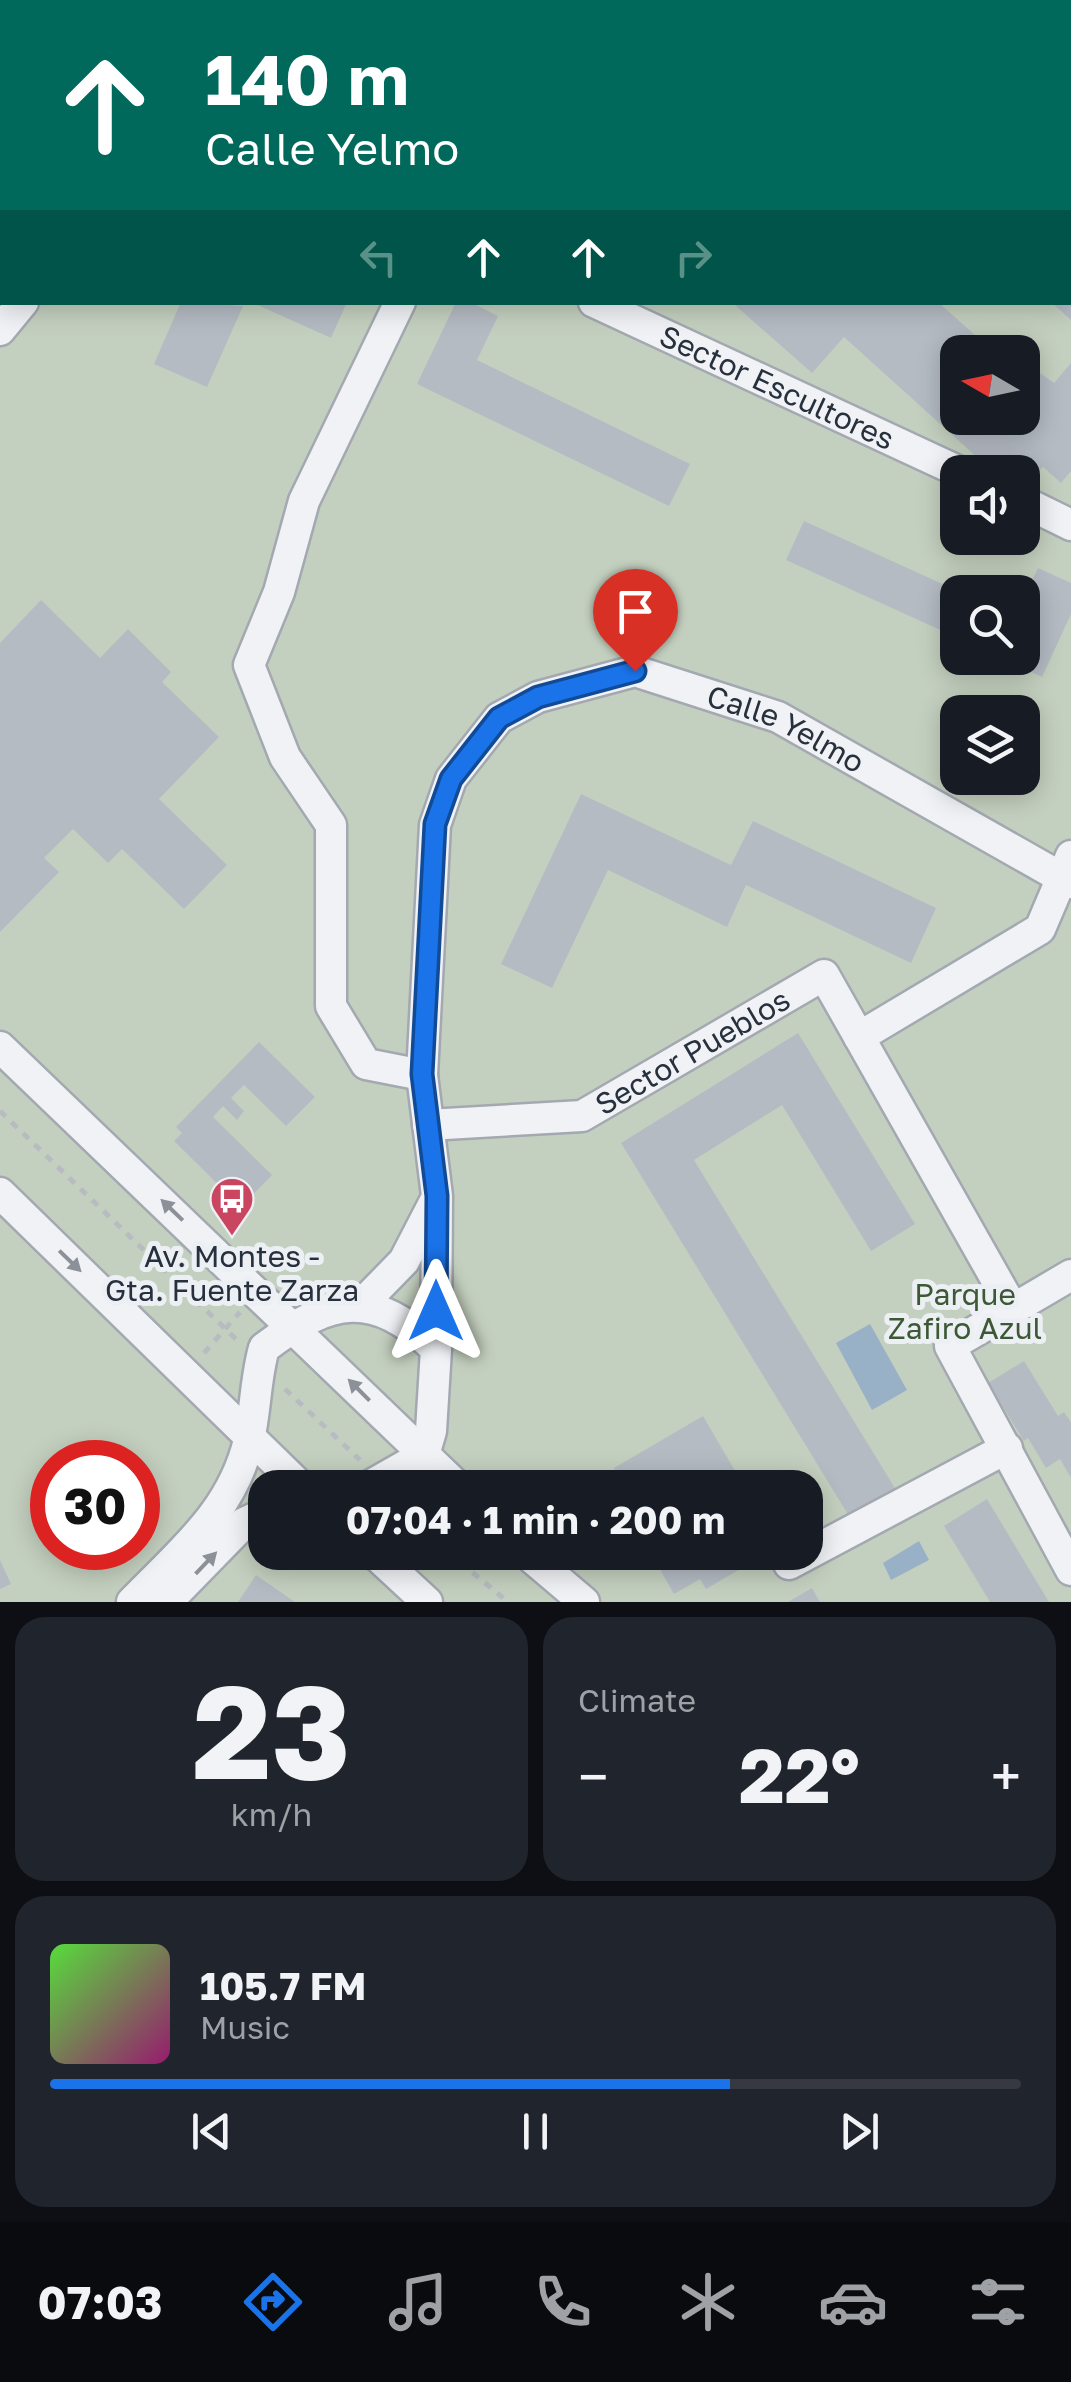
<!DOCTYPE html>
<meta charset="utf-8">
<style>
body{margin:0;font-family:"Golos Text",sans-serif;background:#20242c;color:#f1f3f6;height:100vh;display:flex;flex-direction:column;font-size:38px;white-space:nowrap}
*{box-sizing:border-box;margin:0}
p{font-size:32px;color:#9ea1a6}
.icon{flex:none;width:55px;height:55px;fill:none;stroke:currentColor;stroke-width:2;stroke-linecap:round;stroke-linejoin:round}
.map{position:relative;height:1602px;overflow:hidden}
.sheet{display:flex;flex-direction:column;gap:15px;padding:15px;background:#0d0f14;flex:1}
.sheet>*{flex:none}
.guide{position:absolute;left:0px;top:0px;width:1072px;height:305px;box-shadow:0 5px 25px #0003;background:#00695c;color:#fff;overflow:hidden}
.needle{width:65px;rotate:279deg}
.controls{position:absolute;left:940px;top:335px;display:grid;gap:20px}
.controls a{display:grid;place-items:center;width:100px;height:100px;border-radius:20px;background:#171b24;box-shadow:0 5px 25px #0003;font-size:50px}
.speed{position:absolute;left:30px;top:1440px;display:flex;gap:20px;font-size:50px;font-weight:700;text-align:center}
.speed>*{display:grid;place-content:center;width:130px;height:130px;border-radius:50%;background:#171b24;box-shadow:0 5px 25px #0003;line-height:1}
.speed .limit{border:15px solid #d22;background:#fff;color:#111}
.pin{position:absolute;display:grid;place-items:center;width:85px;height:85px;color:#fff;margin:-102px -42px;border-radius:50% 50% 50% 0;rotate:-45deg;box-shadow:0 0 10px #0007}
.pin .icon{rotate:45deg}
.me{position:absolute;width:110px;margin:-55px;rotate:0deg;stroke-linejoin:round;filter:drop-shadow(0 0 8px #0008)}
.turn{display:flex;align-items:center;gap:35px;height:210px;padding:0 40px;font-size:45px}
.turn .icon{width:130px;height:130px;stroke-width:2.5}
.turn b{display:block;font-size:70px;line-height:85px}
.lanes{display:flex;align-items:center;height:95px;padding:0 40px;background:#0003;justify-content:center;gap:50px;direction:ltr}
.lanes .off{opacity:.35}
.big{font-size:75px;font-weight:700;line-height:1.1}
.sheet .tile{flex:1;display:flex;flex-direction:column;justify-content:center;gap:15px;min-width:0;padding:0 35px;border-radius:30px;background:#20242c}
.sheet .dial{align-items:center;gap:0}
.dial b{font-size:130px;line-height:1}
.song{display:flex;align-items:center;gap:30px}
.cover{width:120px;height:120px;border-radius:15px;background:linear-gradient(135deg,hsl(110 70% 55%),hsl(320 70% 35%))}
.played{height:10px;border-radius:5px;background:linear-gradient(90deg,#1a73e8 70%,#363941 70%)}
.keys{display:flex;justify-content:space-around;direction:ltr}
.heat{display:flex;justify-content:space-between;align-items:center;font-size:55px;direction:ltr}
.sheet .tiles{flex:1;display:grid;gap:15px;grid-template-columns:1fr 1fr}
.tile:last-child{grid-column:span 2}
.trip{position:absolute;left:248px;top:1470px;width:575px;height:100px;border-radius:30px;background:#171b24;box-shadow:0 5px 25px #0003;font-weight:700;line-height:100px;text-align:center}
.dock{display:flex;height:160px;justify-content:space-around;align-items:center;background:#090b0e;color:#9ea1a6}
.dock .icon{width:70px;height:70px}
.dock .selected{color:#1a73e8}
.dock b{font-size:45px;color:#f1f3f6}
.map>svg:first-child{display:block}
</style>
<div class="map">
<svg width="1071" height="1602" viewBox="0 0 1071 1602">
<rect width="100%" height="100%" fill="#dde1e7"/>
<path fill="#c4d0bf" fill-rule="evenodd" d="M0 0H1071V1602H0ZM2 2H1070V302H2ZM958 352H1022V418H958ZM958 472H1022V538H958ZM958 592H1022V658H958ZM958 712H1022V778H958ZM52 1462H138V1548H52ZM265 1488H805V1552H265Z"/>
<g fill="#99b1c6">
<path d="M870 1324 907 1390 872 1410 836 1343Z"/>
<path d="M919 1541 929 1560 891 1580 883 1563Z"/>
</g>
<g fill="#b5bbc3">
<path d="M181 302 243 306 207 387 154 364Z"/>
<path d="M251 302H347L331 338Z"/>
<path d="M456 302H470L498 316 477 360 690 464 669 506 417 384Z"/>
<path d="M739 302H938L994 352H958V418H1022V378L1028 383 1040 373 1054 383 1071 363V471L1061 483 1043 467 1022 487V472H1006L995 462 990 469 844 337 812 373 736 306Z"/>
<path d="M1051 302H1071V320Z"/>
<path d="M804 521 958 591V638L786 560Z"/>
<path d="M1038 568 1071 583V614L1042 677 1001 658H1022V601Z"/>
<path d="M41 600 100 658 128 629 171 672 162 682 219 737 159 799 227 865 184 909 122 849 108 863 73 829 44 858 59 872 0 932V643Z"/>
<path d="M581 794 731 865 753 821 936 908 911 963 746 885 727 927 608 870 552 988 501 964Z"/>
<path d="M798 1033 915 1224 871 1251 782 1105 694 1160 901 1498 855 1526 621 1143Z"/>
<path d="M259 1042 315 1097 286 1126 244 1085 231 1098 244 1111 237 1120 223 1106 213 1117 272 1175 241 1207 174 1141 182 1133 176 1127Z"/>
<path d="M1024 1361 1058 1416 1064 1412 1071 1422V1478L1060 1459 1046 1468 1028 1438 1024 1441 988 1383Z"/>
<path d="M703 1416 745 1488H626L614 1468Z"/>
<path d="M987 1499 1049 1602H990L944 1526Z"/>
<path d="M650 1552H769L706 1589 700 1579 674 1594Z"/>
<path d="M0 1560 11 1584 0 1589Z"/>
<path d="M256 1575 295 1602H238Z"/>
<path d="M812 1588 820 1602H788Z"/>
</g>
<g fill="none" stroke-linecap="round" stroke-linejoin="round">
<defs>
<g id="minor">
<path d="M621 0 624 2"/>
<path d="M838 0 840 2"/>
<path d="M278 2 280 0"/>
<path d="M413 2 418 0"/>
<path d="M400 302 304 501 279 592 249 665 285 757 331 825V1006L366 1064 422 1075"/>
<path id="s1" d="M594 302 960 472"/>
<path d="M0 330 23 302"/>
<path d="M1022 501 1071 525"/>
<path d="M859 1037 1040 929 1071 856"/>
<path d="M0 1047 459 1488"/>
<path id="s2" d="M428 1125 582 1116 824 975 1013 1309"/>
<path d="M0 1193 302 1488"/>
<path d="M1071 1275 950 1346 1071 1570"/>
<path d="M362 1304 404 1261 434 1203"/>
<path id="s3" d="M436 1349 437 1196 422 1075 435 825 451 779 499 718 538 697 635 671 778 717 1071 883"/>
<path d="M373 1552 427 1602"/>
<path d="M525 1552 584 1602"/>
<path d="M789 1564 1007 1448"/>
<path d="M132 1602C181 1551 232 1512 249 1440 256 1409 255 1380 264 1348 331 1297 373 1289 436 1349L431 1431 424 1455 366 1488"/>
<path d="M167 1602 244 1523 265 1513"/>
</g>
</defs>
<use href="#minor" stroke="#a3a8b1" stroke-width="35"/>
<g stroke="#b8bcc1" stroke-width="5" stroke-dasharray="8 8" stroke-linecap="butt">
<path d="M0 1111 239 1342"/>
<path d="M204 1353 240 1312"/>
<path d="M285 1389 360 1460"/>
<path d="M448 1552 508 1602"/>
</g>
<use href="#minor" stroke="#f0f2f5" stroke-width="30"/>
</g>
<defs><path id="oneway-solid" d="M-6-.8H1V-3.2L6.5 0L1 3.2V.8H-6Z" transform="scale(2.5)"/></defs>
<g fill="#8c9199">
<use href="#oneway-solid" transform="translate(172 1210) rotate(-136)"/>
<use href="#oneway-solid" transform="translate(70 1261) rotate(44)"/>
<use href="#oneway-solid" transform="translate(359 1390) rotate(-135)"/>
<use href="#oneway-solid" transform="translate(206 1563) rotate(-46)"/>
</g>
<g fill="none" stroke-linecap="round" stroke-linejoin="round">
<defs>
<path id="route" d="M436 1311 437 1196 422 1074 435 824 451 779 499 718 538 697 635 671"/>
</defs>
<use href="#route" stroke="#114b97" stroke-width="25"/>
<use href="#route" stroke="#1a73e8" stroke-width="18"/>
</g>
<defs>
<symbol id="bus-pin" viewBox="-11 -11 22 30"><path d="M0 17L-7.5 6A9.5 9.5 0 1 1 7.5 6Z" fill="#c94560" stroke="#ecf0f4"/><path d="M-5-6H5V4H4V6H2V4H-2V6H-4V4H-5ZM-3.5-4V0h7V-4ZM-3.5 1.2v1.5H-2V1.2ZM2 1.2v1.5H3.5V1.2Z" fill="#fff"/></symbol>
</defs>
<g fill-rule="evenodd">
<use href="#bus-pin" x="207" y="1174" width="50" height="68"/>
</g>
<g text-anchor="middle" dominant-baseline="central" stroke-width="10" stroke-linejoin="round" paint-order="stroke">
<g font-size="30" fill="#27303d" stroke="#ecf0f4">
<text stroke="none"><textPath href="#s1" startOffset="202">Sector Escultores</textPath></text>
<text stroke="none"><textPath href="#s3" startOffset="958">Calle Yelmo</textPath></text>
<text stroke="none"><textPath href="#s2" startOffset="282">Sector Pueblos</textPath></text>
</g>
<g font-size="30" fill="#27303d" stroke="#ecf0f4">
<text x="232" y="1256">Av. Montes -<tspan x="232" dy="34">Gta. Fuente Zarza</tspan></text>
</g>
<g font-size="30" fill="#3d5835" stroke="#ecf0f4">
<text x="965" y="1294">Parque<tspan x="965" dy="34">Zafiro Azul</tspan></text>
</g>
</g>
</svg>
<div class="controls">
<a><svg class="needle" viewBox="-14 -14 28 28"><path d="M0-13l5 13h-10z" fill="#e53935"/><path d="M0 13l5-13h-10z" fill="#9ea1a6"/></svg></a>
<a><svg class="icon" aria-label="sound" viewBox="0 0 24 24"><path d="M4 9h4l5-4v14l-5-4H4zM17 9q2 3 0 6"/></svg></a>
<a><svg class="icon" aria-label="search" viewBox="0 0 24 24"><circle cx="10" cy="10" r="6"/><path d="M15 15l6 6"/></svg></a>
<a><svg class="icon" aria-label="layers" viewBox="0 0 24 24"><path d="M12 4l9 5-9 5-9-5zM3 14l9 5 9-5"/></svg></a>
</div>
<div class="speed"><div class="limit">30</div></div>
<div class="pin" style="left:635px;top:671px;background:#d93025"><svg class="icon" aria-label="arrive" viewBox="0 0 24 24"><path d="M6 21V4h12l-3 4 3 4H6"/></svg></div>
<svg class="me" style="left:436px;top:1311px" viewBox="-20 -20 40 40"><path d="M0-17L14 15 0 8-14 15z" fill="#1a73e8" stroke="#fff" stroke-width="4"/></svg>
<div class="trip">07:04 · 1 min · 200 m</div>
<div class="guide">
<div class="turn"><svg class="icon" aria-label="ahead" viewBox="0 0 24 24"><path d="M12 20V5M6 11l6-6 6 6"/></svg><div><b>140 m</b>Calle Yelmo</div></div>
<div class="lanes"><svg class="icon off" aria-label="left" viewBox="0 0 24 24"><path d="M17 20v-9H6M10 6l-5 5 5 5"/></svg><svg class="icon" aria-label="ahead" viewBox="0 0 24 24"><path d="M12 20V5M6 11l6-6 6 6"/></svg><svg class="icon" aria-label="ahead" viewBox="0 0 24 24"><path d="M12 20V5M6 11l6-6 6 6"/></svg><svg class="icon off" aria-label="right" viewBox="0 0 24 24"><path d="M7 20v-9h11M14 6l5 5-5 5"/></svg></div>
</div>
</div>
<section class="sheet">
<div class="tiles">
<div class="tile dial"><b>23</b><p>km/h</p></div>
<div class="tile"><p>Climate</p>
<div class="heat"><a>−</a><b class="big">22°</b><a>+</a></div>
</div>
<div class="tile">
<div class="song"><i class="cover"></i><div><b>105.7 FM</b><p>Music</p></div></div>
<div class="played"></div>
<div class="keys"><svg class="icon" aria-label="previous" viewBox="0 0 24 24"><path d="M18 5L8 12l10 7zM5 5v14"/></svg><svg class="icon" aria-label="pause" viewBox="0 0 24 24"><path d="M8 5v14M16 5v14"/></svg><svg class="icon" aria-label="next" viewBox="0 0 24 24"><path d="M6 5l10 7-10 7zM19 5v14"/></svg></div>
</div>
</div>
</section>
<nav class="dock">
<b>07:03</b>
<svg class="icon selected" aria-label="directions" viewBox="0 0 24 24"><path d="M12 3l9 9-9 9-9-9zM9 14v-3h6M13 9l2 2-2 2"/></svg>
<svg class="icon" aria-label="music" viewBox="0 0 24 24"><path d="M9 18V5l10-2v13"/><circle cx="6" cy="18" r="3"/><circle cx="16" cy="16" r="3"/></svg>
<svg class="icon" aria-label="phone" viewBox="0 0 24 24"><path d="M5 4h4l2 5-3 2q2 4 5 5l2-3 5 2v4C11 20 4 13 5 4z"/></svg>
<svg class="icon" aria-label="climate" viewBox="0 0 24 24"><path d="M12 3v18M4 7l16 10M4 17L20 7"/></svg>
<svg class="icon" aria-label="car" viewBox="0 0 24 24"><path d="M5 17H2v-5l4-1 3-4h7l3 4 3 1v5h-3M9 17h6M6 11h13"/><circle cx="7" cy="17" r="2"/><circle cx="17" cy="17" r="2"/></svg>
<svg class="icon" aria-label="filters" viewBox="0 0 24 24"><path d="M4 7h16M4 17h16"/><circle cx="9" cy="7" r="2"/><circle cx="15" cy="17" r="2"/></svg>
</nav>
